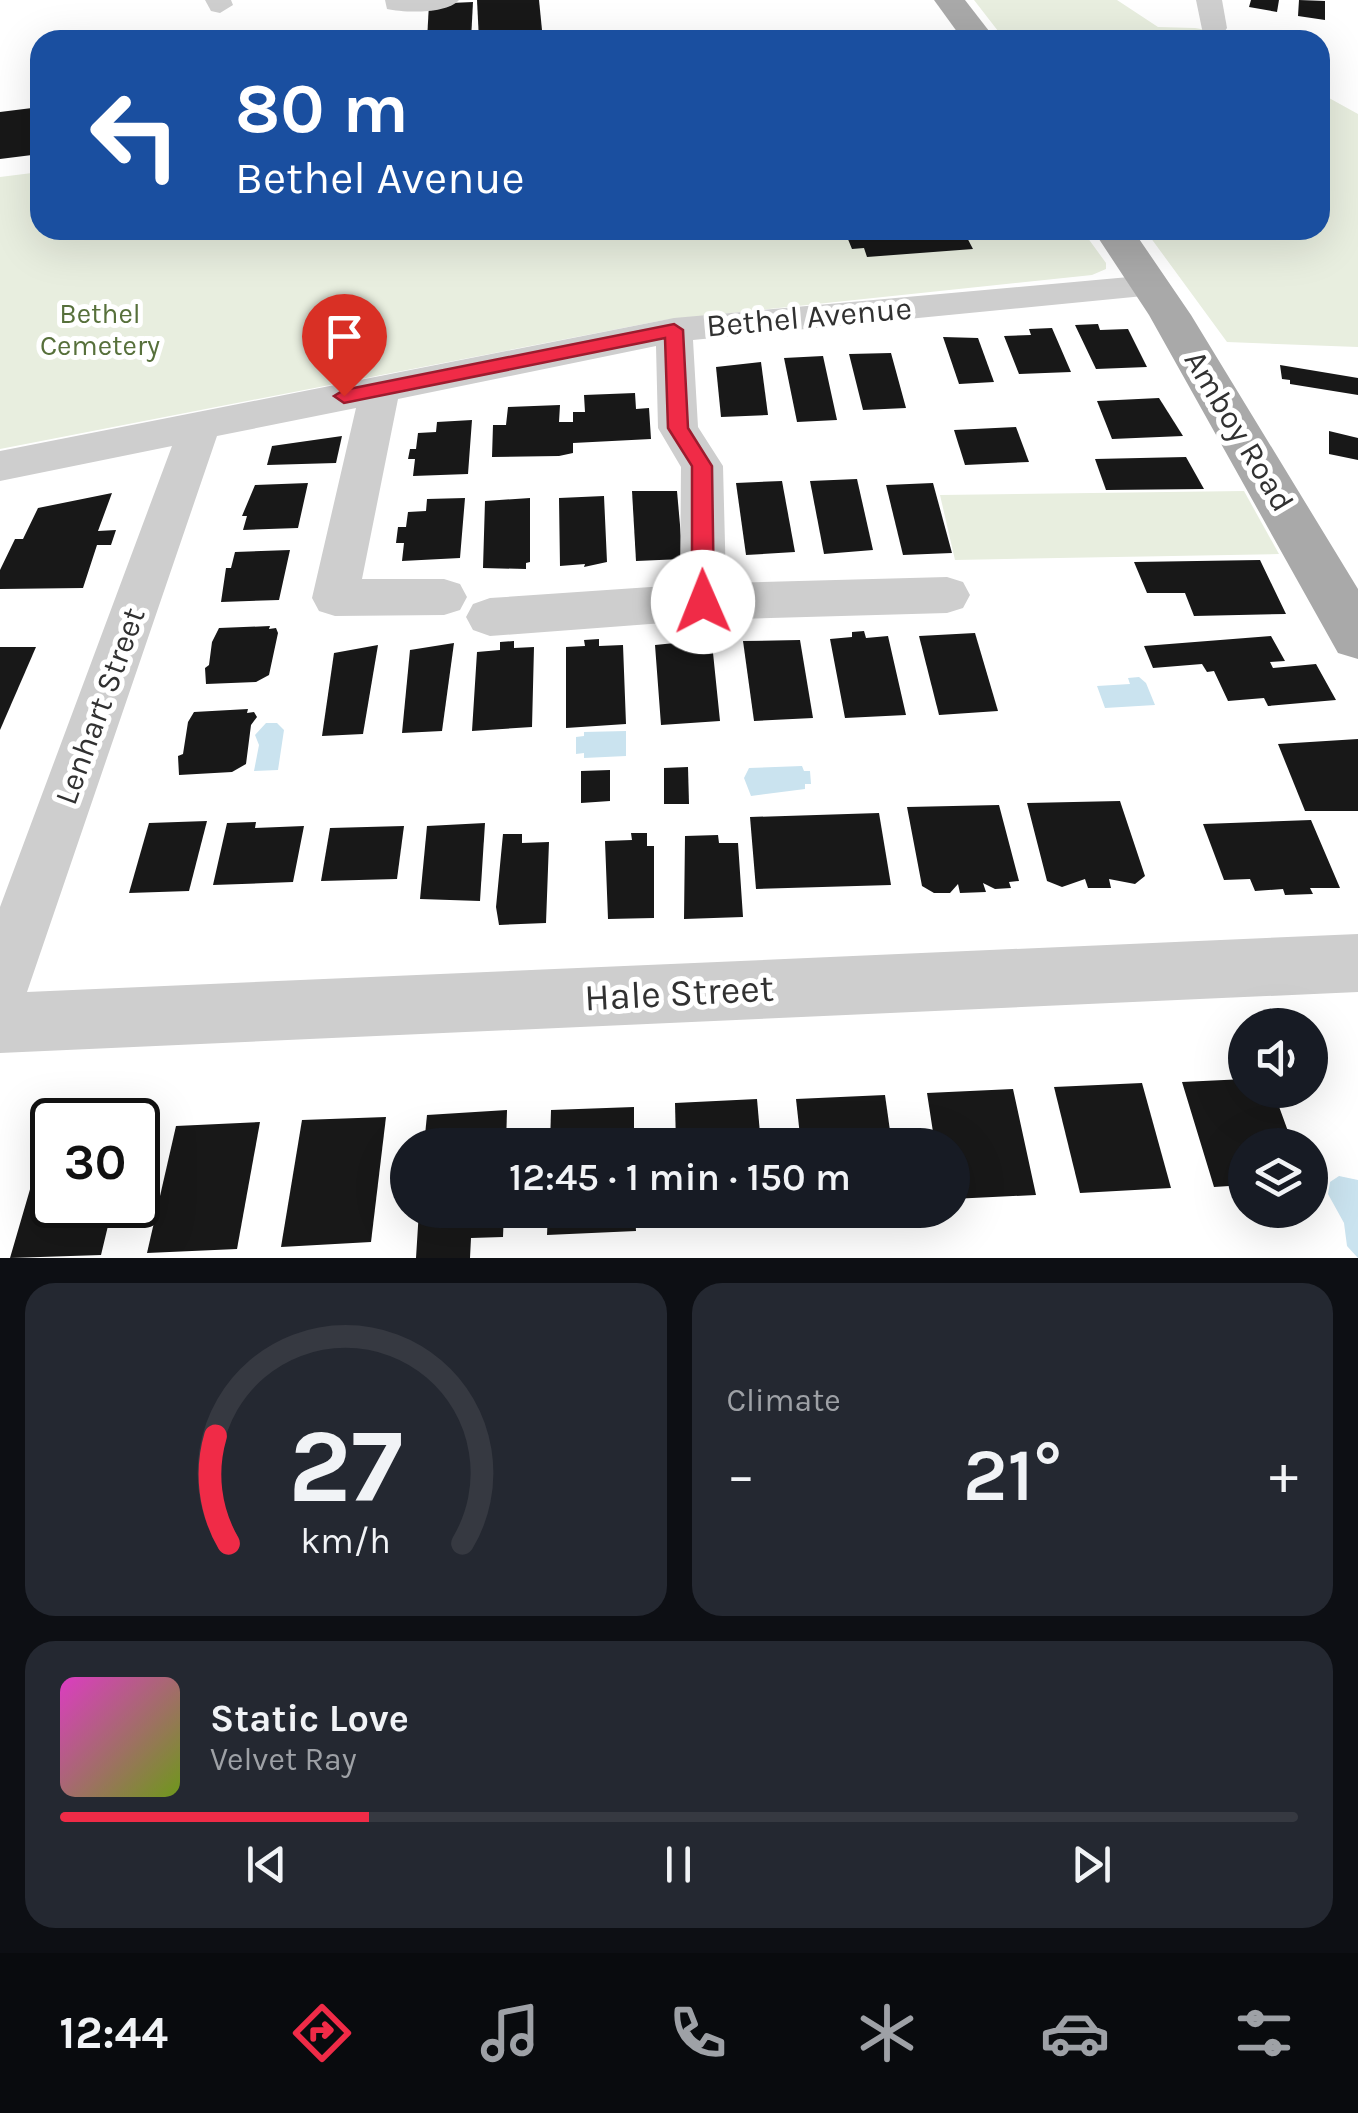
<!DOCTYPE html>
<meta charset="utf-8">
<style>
body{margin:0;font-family:Karla,sans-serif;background:#242831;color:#f1f3f6;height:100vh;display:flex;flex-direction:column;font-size:38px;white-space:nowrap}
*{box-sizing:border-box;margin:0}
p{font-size:32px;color:#9ea1a6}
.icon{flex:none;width:55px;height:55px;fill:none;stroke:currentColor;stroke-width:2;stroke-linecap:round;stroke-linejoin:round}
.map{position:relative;height:1258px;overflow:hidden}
.side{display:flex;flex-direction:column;gap:25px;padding:25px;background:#0d0f14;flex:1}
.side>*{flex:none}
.hud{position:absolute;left:30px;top:30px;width:1300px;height:210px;border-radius:30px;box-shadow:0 10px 40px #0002;background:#1a4fa0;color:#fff;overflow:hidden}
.fabs{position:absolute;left:1228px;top:1008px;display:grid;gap:20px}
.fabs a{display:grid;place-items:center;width:100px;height:100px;border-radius:50%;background:#171b24;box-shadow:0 10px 40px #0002;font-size:50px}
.speed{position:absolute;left:30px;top:1098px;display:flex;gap:20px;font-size:50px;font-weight:700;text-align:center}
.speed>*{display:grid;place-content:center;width:130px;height:130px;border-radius:50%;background:#171b24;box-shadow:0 10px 40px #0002;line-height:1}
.speed .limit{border:5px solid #111;border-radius:15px;background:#fff;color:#111}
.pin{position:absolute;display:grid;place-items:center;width:85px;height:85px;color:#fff;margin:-102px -42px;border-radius:50% 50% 50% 0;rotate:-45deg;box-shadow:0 0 10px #0007}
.pin .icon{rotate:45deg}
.me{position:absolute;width:110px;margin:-55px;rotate:359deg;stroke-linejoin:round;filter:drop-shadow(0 0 8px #0008)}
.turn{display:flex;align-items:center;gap:35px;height:210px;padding:0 40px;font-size:45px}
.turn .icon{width:130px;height:130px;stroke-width:2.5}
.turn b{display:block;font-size:70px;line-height:85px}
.big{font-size:75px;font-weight:600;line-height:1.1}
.side .widget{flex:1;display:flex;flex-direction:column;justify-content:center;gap:15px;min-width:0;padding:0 35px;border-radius:30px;background:#242831}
.side .dial{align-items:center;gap:0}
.dial svg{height:260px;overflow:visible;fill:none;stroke:#363941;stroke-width:7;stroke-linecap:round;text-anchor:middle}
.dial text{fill:#f1f3f6;stroke:none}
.song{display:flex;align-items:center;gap:30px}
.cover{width:120px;height:120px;border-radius:15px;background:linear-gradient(135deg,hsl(310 70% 55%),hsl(80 70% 35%))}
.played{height:10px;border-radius:5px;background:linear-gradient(90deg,#f02b47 25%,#363941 25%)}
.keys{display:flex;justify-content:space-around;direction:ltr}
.heat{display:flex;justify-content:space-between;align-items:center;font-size:55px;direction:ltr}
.side .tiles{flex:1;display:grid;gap:25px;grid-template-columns:1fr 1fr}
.widget:last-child{grid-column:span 2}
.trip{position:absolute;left:390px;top:1128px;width:580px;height:100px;border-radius:50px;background:#171b24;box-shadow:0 10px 40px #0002;font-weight:600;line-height:100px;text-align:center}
.menu{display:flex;height:160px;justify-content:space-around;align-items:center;background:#090b0e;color:#9ea1a6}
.menu .icon{width:70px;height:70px}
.menu .current{color:#f02b47}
.menu b{font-size:45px;color:#f1f3f6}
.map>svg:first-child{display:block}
</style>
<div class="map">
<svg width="1358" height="1258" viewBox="0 0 1358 1258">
<rect width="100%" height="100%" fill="#fff"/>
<g fill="#e8eedf">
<path d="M974 0H1117L1158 27 1195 28 1264 40H1005Z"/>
<path d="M1320 93 1358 114V347L1227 342 1145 230H1320Z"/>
<path d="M40 172V230H1082L1106 263V269L1092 275 664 320 0 449V177Z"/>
<path d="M1244 491 1279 554 955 560 940 495Z"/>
</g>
<g fill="#cae3ef">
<path d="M1139 677 1146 683 1155 705 1105 708 1097 686 1130 684 1128 678Z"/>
<path d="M266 723H277L284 730 278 770 254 771 259 745 255 735Z"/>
<path d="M626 731V756L584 758V753L576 754V737L584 736V732Z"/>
<path d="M802 766 804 771H810L811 784H805V789L751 796 744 778 749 768Z"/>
<path d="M1339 1176 1358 1180V1258L1347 1246 1344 1223 1328 1194 1330 1182Z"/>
</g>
<g fill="#181818">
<path d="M477 0H539L543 40H479Z"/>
<path d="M1251 0H1279L1277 12 1249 7Z"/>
<path d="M1299 0 1325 1V20L1298 16Z"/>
<path d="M473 2 471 40H427L429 4Z"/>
<path d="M40 107V154L0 159V112Z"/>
<path d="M857 230H963L973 249 867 257 864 248 852 249 845 232Z"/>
<path d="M1098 324 1100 330 1128 329 1147 367 1096 369 1075 325Z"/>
<path d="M1052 328 1071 372 1019 374 1004 336 1031 335 1029 329Z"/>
<path d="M943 337 978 338 994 382 959 384Z"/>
<path d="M891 353 906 408 863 410 849 354Z"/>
<path d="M823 356 837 420 797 422 784 358Z"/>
<path d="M761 362 768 415 721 417 716 367Z"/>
<path d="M1280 365 1358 378V395L1290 384V380L1282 379Z"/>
<path d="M635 393 636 409 649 408 651 439 573 443V453L559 456 492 457 493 425H506L508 407 560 405 559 422H573V412H585L584 395Z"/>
<path d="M1159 398 1183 436 1112 439 1097 401Z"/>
<path d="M472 420 468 474 413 476 415 459H408L410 449H416L418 433 436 432 437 422Z"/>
<path d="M1016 427 1029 462 965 465 954 430Z"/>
<path d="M1329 431 1358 438V460L1329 454Z"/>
<path d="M342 436 336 463 267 465 272 446Z"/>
<path d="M1186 457 1204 489 1106 490 1095 459Z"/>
<path d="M857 479 873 550 824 554 810 481Z"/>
<path d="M782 481 795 552 746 555 736 483Z"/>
<path d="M308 483 298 528 243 530 247 516H242L255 485Z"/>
<path d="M933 483 952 553 903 555 886 485Z"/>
<path d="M632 491H677L683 559 636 561Z"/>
<path d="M112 493 98 531 116 530 111 545H97L83 588 0 589V570L15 539H23L38 508Z"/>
<path d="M604 496 607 562 584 567 585 564 560 566 559 498Z"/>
<path d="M465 498 460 558 402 561 404 543H396L398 527H406L408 512 426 511 427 499Z"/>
<path d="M530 498V562L526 563V569L483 568 485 501Z"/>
<path d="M290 550 279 600 221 602 226 568H231L235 552Z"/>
<path d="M1260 560 1286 614 1194 616 1185 593H1147L1134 562Z"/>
<path d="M270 626 269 629 276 628 278 633 269 675 256 682 206 684 205 668 209 665 212 642 219 628Z"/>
<path d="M864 631 866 638 888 636 906 715 845 718 830 639 852 637V632Z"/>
<path d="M975 633 998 711 939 715 919 636Z"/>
<path d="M687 636 688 644 712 643 720 721 661 725 655 645 675 643 674 637Z"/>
<path d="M1271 636 1285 661 1270 662 1273 668 1316 664 1336 700 1268 706 1264 698 1228 701 1214 671 1207 672 1202 664 1153 668 1144 646Z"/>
<path d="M599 639V646L623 645 626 724 566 728V647L585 646 584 640Z"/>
<path d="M800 640 813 718 754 721 743 641Z"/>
<path d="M514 641V648L534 647 532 727 472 731 477 652 500 650V642Z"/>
<path d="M454 643 442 731 402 733 410 650Z"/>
<path d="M378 645 363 734 322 736 334 653Z"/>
<path d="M0 647H36L0 730Z"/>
<path d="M248 709 247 713 254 712 257 717 251 725 246 764 232 772 179 775 178 756 183 754 188 722 194 712Z"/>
<path d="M1358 739V811H1305L1278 744Z"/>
<path d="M688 767 689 804H664V768Z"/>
<path d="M610 770V801L581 803V771Z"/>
<path d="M1120 801 1145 876 1135 884 1109 879 1111 888H1088L1085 879 1062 887 1047 881 1027 803Z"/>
<path d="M999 805 1019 881 1009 882 1011 888 995 889 983 883 986 892 960 893 958 884 950 893H934L922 886 907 807Z"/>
<path d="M879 813 891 885 756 889 750 817Z"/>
<path d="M1311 820 1340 888H1310L1313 894 1285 895 1283 889 1255 891 1250 879 1224 880 1203 824Z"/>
<path d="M207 821 189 891 129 893 149 823Z"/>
<path d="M256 822 255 828 304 826 293 882 213 885 227 823Z"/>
<path d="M485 823 480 901 420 899 427 826Z"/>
<path d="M404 826 397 879 321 881 330 828Z"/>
<path d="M631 833H647V846H654V918L608 919 605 841 632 840Z"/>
<path d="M503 834H522V843L549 842 546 923 499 925 496 907Z"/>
<path d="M718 835 719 843H738L743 917 684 919 685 836Z"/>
<path d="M1245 1079V1090H1273L1293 1145H1245V1185L1214 1187 1182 1082Z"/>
<path d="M1142 1083 1171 1188 1080 1193 1054 1087Z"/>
<path d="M1013 1089 1036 1195 952 1199V1145H935L927 1093Z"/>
<path d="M885 1095 892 1145H801L796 1099Z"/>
<path d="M757 1099 761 1145H676L675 1103Z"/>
<path d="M634 1107V1145H550L551 1110Z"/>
<path d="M507 1110 506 1145H424L427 1115Z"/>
<path d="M386 1117 371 1242 281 1247 302 1120Z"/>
<path d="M260 1122 237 1249 147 1253 176 1126Z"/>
<path d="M47 1131H52V1205H113L101 1255 10 1258Z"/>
<path d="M419 1210H504L503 1237 471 1238 470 1258H416Z"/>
<path d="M548 1210H635L636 1231 547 1235Z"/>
<path d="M678 1210H766L767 1224 679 1228Z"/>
</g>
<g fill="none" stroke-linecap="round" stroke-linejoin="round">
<g fill="#cecece" fill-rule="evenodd">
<path d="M205 0H231L233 5 220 13 211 11Z"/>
<path d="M385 0H459C447 14 405 13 387 9Z"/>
<path d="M1196 0H1222L1227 28 1223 34H1203Z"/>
<path d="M1151 275 1164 278 1169 286 1164 294 693 340 698 427 723 466 726 583 947 577 963 582 970 595 963 608 947 613 703 620 490 636 473 630 466 617 473 604 490 598 680 585 681 467 658 428 656 346 398 399 362 579H444L460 584 467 597 460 610 444 615 335 616 319 611 312 598 356 408 217 436 27 992 1358 934V992L0 1053V907L172 446 0 481V451L674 318Z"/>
</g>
<g fill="#a9a9a9" fill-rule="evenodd">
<path d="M934 0H965L996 40H963Z"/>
<path d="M1093 230H1133L1191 315 1358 589V659L1338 653 1149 315Z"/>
</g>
</g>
<path fill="#f02b47" stroke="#9c1c2e" stroke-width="2.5" d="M674 324 683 330 688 428 712 466 714 602 703 611 692 602V466L668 428 665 338 344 403 334 396 344 390Z"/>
<g text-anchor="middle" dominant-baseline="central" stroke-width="10" stroke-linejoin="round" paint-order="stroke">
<g font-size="28" fill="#57703b" stroke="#fff">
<text x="100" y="313">Bethel<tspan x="100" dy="32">Cemetery</tspan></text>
</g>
<g font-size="32" fill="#313131" stroke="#fff">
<text transform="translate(809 317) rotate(-5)">Bethel Avenue</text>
<text transform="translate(1239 431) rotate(59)">Amboy Road</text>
<text transform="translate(100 706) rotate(-70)">Lenhart Street</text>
</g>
<g font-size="38" fill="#313131" stroke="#fff">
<text transform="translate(679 993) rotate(-3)">Hale Street</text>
</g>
</g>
</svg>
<div class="fabs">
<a><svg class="icon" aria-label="sound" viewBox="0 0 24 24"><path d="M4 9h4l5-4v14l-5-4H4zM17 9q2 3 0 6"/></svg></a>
<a><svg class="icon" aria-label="layers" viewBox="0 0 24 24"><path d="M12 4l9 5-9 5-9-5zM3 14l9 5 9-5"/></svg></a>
</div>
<div class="speed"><div class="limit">30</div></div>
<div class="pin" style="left:344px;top:396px;background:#d93025"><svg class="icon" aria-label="arrive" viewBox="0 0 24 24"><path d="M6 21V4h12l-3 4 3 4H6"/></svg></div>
<svg class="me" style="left:703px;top:602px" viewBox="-20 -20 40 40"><circle r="19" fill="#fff"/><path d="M0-13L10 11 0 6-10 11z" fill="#f02b47"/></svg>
<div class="trip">12:45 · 1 min · 150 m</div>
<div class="hud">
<div class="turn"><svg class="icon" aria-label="left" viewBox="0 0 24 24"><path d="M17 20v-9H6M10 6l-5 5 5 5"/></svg><div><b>80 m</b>Bethel Avenue</div></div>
</div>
</div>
<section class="side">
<div class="tiles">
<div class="widget dial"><svg viewBox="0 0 100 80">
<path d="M14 69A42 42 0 1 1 86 69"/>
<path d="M14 69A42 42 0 0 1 10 36" stroke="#f02b47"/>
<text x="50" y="56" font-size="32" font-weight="700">27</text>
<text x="50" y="72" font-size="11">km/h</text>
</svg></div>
<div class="widget"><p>Climate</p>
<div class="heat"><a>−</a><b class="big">21°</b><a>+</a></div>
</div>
<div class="widget">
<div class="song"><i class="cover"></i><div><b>Static Love</b><p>Velvet Ray</p></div></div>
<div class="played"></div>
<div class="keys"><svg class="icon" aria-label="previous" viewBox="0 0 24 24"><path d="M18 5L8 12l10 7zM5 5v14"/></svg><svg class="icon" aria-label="pause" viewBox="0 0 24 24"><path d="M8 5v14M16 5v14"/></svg><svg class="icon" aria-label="next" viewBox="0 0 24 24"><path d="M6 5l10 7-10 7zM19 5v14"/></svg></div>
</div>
</div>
</section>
<nav class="menu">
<b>12:44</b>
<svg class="icon current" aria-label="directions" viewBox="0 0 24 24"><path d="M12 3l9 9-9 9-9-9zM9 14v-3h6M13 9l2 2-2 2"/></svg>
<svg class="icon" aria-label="music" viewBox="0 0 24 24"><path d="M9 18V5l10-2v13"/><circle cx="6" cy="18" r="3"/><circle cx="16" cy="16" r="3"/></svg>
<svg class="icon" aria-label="phone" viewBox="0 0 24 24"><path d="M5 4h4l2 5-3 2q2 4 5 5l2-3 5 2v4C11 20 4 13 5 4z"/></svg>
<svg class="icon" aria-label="climate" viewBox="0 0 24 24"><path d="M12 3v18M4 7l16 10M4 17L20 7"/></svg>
<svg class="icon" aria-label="car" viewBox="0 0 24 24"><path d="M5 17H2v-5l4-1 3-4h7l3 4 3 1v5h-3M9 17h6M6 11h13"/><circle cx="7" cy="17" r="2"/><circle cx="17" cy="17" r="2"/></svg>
<svg class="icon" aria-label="filters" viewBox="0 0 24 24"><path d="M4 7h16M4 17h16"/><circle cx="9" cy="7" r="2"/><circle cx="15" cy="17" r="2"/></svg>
</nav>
